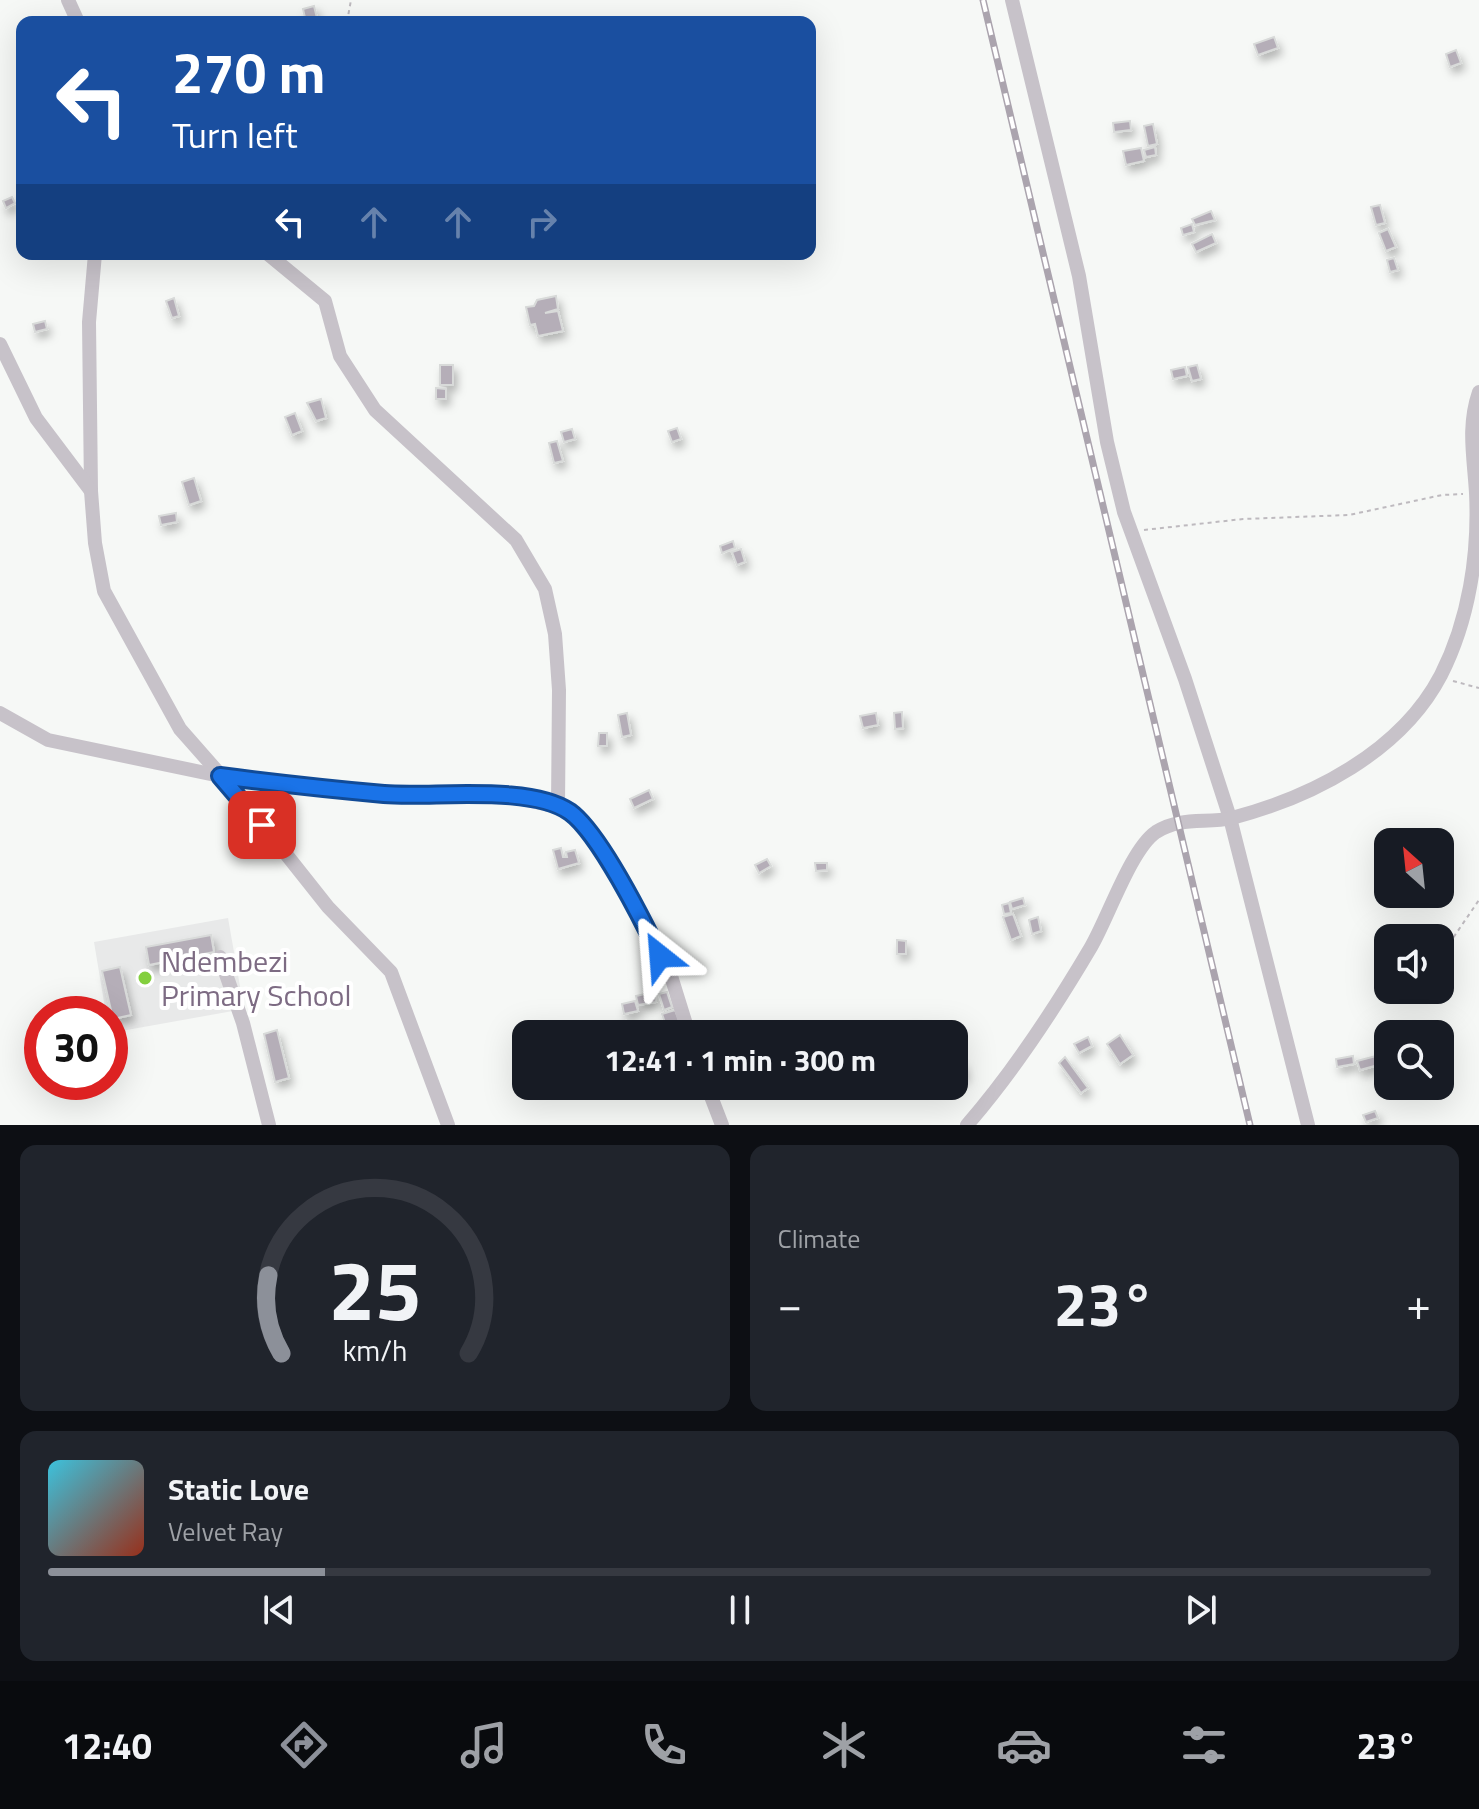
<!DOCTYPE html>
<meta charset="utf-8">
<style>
body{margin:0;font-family:"Titillium Web",sans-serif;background:#20242c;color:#f1f3f6;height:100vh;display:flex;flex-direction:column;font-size:30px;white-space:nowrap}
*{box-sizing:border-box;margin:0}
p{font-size:26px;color:#9ea1a6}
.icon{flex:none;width:44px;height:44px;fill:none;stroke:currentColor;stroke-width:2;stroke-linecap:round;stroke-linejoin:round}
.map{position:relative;height:1125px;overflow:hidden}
.sheet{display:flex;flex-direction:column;gap:20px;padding:20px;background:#0d0f14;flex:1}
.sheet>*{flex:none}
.guide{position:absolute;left:16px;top:16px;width:800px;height:244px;border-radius:16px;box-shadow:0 8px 32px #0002;background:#1a4fa0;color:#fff;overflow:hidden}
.needle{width:52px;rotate:333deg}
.tools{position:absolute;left:1374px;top:828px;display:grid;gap:16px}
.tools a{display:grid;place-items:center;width:80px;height:80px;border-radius:16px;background:#171b24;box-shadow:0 8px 32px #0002;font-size:40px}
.speed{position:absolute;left:24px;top:996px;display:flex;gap:16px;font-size:40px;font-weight:700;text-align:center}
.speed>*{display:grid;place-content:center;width:104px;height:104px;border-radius:50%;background:#171b24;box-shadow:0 8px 32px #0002;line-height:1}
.speed .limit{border:12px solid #d22;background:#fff;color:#111}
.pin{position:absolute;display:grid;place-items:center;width:68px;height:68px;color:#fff;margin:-34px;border-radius:16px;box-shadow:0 4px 12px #0006}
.me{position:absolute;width:88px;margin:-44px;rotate:332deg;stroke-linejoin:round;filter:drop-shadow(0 0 6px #0008)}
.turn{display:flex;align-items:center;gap:28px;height:168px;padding:0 24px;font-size:36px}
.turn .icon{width:104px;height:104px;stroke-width:2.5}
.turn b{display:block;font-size:56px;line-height:68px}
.lanes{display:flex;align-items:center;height:76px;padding:0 24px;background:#0003;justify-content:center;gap:40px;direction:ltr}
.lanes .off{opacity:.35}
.big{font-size:60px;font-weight:700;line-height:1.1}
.sheet .widget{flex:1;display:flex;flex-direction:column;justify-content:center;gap:12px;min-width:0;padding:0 28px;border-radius:16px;background:#20242c}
.sheet .dial{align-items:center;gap:0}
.dial svg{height:208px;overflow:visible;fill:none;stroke:#363941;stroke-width:7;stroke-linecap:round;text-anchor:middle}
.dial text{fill:#f1f3f6;stroke:none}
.song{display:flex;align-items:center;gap:24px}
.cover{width:96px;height:96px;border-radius:12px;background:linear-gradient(135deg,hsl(190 70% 55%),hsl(10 70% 35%))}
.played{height:8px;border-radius:4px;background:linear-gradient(90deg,#8c9099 20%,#363941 20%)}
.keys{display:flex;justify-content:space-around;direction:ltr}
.heat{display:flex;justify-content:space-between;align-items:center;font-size:44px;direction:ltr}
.sheet .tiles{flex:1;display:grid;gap:20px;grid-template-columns:1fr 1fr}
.widget:last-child{grid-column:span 2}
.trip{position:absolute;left:512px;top:1020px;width:456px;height:80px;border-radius:16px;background:#171b24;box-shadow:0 8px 32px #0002;font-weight:700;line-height:80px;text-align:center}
.tabs{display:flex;height:128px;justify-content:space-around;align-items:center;background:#090b0e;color:#9ea1a6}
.tabs .icon{width:56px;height:56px}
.tabs .current{color:#8c9099}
.tabs b{font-size:36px;color:#f1f3f6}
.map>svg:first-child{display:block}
</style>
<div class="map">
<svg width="1479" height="1125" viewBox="0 0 1479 1125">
<defs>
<filter id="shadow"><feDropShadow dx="3.5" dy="6" stdDeviation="4" flood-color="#0004"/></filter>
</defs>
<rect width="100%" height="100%" fill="#f6f8f6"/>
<path fill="#e8e9e9" d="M228 918 244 1009 110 1033V1014H106L94 942Z"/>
<g fill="#b5aeb8" stroke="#d8dad9" stroke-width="2" filter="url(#shadow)">
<path d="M314 6 318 22H306L303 9Z"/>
<path d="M1274 37 1278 48 1258 55 1254 44Z"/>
<path d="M1456 50 1461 63 1450 67 1446 54Z"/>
<path d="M1130 121 1131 130 1114 132 1113 123Z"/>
<path d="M1153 124 1157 144 1148 146 1144 126Z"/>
<path d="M1155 147 1156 155 1146 157 1144 150Z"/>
<path d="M1141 148 1144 161 1126 165 1123 151Z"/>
<path d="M12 197 15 203 6 208 3 201Z"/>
<path d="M1380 205 1385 223 1376 225 1371 207Z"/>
<path d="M1211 211 1215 220 1195 225 1192 219Z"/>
<path d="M1192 224 1194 232 1183 235 1181 228Z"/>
<path d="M1388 229 1396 247 1386 251 1379 233Z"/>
<path d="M1212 234 1216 243 1196 252 1192 244Z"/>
<path d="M1394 258 1398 270 1390 272 1387 260Z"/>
<path d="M556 296 558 309 545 313 558 311 563 331 538 336 535 324 530 325 526 307 534 306 537 300Z"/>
<path d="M174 298 179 316 172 318 166 301Z"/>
<path d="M45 321 47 329 35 332 33 324Z"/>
<rect x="440" y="365" width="13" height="20"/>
<path d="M1197 365 1201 379 1192 381 1188 367Z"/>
<path d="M1185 367 1187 376 1173 379 1171 370Z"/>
<path d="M436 388 446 389V399H436Z"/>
<path d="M321 399 326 418 316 421 307 403Z"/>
<path d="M295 413 302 431 292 435 285 417Z"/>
<path d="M677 428 681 439 672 442 668 431Z"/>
<path d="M572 429 575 439 564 442 561 432Z"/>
<path d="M557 441 563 461 554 463 549 443Z"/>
<path d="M194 478 201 501 189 505 182 482Z"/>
<path d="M176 513 177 522 161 525 159 516Z"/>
<path d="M733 541 735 548 722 553 720 546Z"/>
<path d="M741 549 745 562 737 565 732 552Z"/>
<path d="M902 712 903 728 895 729 894 713Z"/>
<path d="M627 713 631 735 622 737 618 715Z"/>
<path d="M876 713 878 725 863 728 860 716Z"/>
<path d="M599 733H607V746H598Z"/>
<path d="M649 790 653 799 634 808 630 799Z"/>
<path d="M561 848 563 857H567L566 852 575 850 579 863 558 869 553 850Z"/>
<path d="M767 859 771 866 759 873 755 865Z"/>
<path d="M815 863H827V870L816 871Z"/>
<path d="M1023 898 1025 905 1012 909 1010 902Z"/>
<path d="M1009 903 1011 913 1004 914 1002 905Z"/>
<path d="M1013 914 1021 936 1011 940 1003 917Z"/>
<path d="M1038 917 1041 931 1032 934 1029 920Z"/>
<path d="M211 935 214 952 149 965 146 947Z"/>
<path d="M897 940 906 941V954H897Z"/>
<path d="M120 967 131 1015 113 1019 102 971Z"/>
<path d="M654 992 656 1002 638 1005 636 996Z"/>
<path d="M667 992 672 1007 664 1010 659 994Z"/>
<path d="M635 1001 638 1011 624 1014 622 1004Z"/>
<path d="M675 1010 683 1030 669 1034 662 1014Z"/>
<path d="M626 1021 629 1031 608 1034 607 1030 615 1028 614 1024Z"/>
<path d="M913 1022 915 1030 902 1033 900 1026Z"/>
<path d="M277 1030 289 1078 275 1082 264 1034Z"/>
<path d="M1120 1035 1133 1055 1120 1064 1107 1044Z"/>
<path d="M1088 1037 1092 1046 1079 1053 1074 1044Z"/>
<path d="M1353 1056 1354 1064 1337 1067 1336 1059Z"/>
<path d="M1376 1056 1378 1065 1360 1070 1357 1061Z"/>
<path d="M1065 1057 1088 1088 1081 1093 1059 1063Z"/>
<path d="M962 1062 965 1075 958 1076 954 1064Z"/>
<path d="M1388 1067V1084H1385L1382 1068Z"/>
<path d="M1375 1111 1378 1118 1366 1122 1363 1115Z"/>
</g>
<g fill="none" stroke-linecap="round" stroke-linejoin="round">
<g stroke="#bebabf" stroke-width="2" stroke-dasharray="4 4" stroke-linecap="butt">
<path d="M347 22 351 0"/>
<path d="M1144 530 1243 519 1349 515 1442 495 1463 494"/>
<path d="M1453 681 1479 688"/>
<path d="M1440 957 1479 900"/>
</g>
<g stroke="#c7c2c9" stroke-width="14">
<path d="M68 0 78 22"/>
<path d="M1012 0 1079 276 1107 442 1124 512 1185 679 1230 818 1308 1125"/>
<path d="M95 254 89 322 91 491 95 543 104 591 180 729 247 805 328 907 391 972 448 1125"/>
<path d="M268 254 325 301 340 356 375 410 516 540 545 589 555 634 559 690 558 806"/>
<path d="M0 344 36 418 91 491"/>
<path d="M0 713 48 740 220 776 385 794 514 797 566 809 579 821 603 855 650 935 671 976 689 1034"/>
<path d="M220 957 243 1023 269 1125"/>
<path d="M707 1086 722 1125"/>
<path d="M967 1125C1014 1071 1055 1008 1091 947 1108 918 1131 849 1156 832 1181 816 1206 824 1232 818 1312 797 1401 752 1441 675 1469 620 1479 554 1476 493 1474 457 1467 427 1479 392"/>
</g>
<defs>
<path id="rail" d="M983 0 1250 1125"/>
</defs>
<use href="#rail" stroke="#aba4ae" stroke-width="7"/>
<use href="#rail" stroke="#fff" stroke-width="4" stroke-dasharray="12" stroke-linecap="butt"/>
</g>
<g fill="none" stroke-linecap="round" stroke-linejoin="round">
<defs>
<path id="route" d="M262 825 220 776C275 783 329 789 384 794 432 798 530 784 570 812 599 833 643 921 660 956"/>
</defs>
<use href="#route" stroke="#114b97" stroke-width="20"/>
<use href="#route" stroke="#1a73e8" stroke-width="14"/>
</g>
<circle fill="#83cf3e" stroke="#fff" stroke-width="3" cx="145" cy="978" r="8"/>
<g text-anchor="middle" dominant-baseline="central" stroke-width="8" stroke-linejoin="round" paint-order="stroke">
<g font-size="30" fill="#7d6b83" stroke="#fff" text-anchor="start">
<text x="161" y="961">Ndembezi<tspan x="161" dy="34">Primary School</tspan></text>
</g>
</g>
</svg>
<div class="tools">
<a><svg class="needle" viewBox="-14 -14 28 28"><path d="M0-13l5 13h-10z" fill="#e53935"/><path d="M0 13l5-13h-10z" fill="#9ea1a6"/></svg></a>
<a><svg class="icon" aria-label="sound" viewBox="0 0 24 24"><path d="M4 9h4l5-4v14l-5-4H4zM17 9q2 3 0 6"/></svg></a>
<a><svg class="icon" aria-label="search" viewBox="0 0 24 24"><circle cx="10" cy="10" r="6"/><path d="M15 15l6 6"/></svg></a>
</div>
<div class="speed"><div class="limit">30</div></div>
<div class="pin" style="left:262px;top:825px;background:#d93025"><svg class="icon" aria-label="arrive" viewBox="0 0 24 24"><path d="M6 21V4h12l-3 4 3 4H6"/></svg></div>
<svg class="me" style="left:660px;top:956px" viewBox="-20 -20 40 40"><path d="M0-17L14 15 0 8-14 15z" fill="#1a73e8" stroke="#fff" stroke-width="4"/></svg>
<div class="trip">12:41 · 1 min · 300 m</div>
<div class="guide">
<div class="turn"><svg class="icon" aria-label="left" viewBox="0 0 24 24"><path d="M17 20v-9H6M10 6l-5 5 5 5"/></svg><div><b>270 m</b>Turn left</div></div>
<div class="lanes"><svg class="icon" aria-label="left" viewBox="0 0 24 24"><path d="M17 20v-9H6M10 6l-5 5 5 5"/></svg><svg class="icon off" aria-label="ahead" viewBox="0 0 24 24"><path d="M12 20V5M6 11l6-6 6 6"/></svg><svg class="icon off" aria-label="ahead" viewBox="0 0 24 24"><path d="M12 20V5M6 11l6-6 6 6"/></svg><svg class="icon off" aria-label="right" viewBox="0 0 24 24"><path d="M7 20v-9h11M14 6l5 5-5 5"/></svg></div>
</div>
</div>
<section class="sheet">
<div class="tiles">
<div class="widget dial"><svg viewBox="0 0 100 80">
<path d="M14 69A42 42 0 1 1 86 69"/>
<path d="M14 69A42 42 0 0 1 9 39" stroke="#8c9099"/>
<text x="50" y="56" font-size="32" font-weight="700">25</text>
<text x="50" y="72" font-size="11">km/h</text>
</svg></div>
<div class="widget"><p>Climate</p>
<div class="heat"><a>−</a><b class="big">23°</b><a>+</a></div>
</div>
<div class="widget">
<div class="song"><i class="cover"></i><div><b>Static Love</b><p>Velvet Ray</p></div></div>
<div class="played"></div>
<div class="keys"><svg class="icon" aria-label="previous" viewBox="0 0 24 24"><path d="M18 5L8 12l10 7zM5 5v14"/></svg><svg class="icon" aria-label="pause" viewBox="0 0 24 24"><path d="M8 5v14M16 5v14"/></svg><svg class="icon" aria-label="next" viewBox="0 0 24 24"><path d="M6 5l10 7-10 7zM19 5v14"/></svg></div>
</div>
</div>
</section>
<nav class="tabs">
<b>12:40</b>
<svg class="icon current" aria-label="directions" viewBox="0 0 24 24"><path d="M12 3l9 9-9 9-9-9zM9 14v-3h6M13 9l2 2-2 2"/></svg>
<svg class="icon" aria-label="music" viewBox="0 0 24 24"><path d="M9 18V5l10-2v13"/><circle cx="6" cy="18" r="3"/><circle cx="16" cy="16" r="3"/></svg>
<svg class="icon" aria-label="phone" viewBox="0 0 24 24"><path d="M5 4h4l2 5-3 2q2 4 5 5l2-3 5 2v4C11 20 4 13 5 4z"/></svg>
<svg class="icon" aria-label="climate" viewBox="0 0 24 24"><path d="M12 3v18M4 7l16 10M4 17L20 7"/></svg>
<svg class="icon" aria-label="car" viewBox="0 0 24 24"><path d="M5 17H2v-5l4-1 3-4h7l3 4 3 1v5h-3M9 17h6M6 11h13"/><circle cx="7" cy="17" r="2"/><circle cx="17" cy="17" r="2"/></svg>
<svg class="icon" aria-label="filters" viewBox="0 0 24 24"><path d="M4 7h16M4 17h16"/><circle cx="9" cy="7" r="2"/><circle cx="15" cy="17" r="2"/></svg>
<b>23°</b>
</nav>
